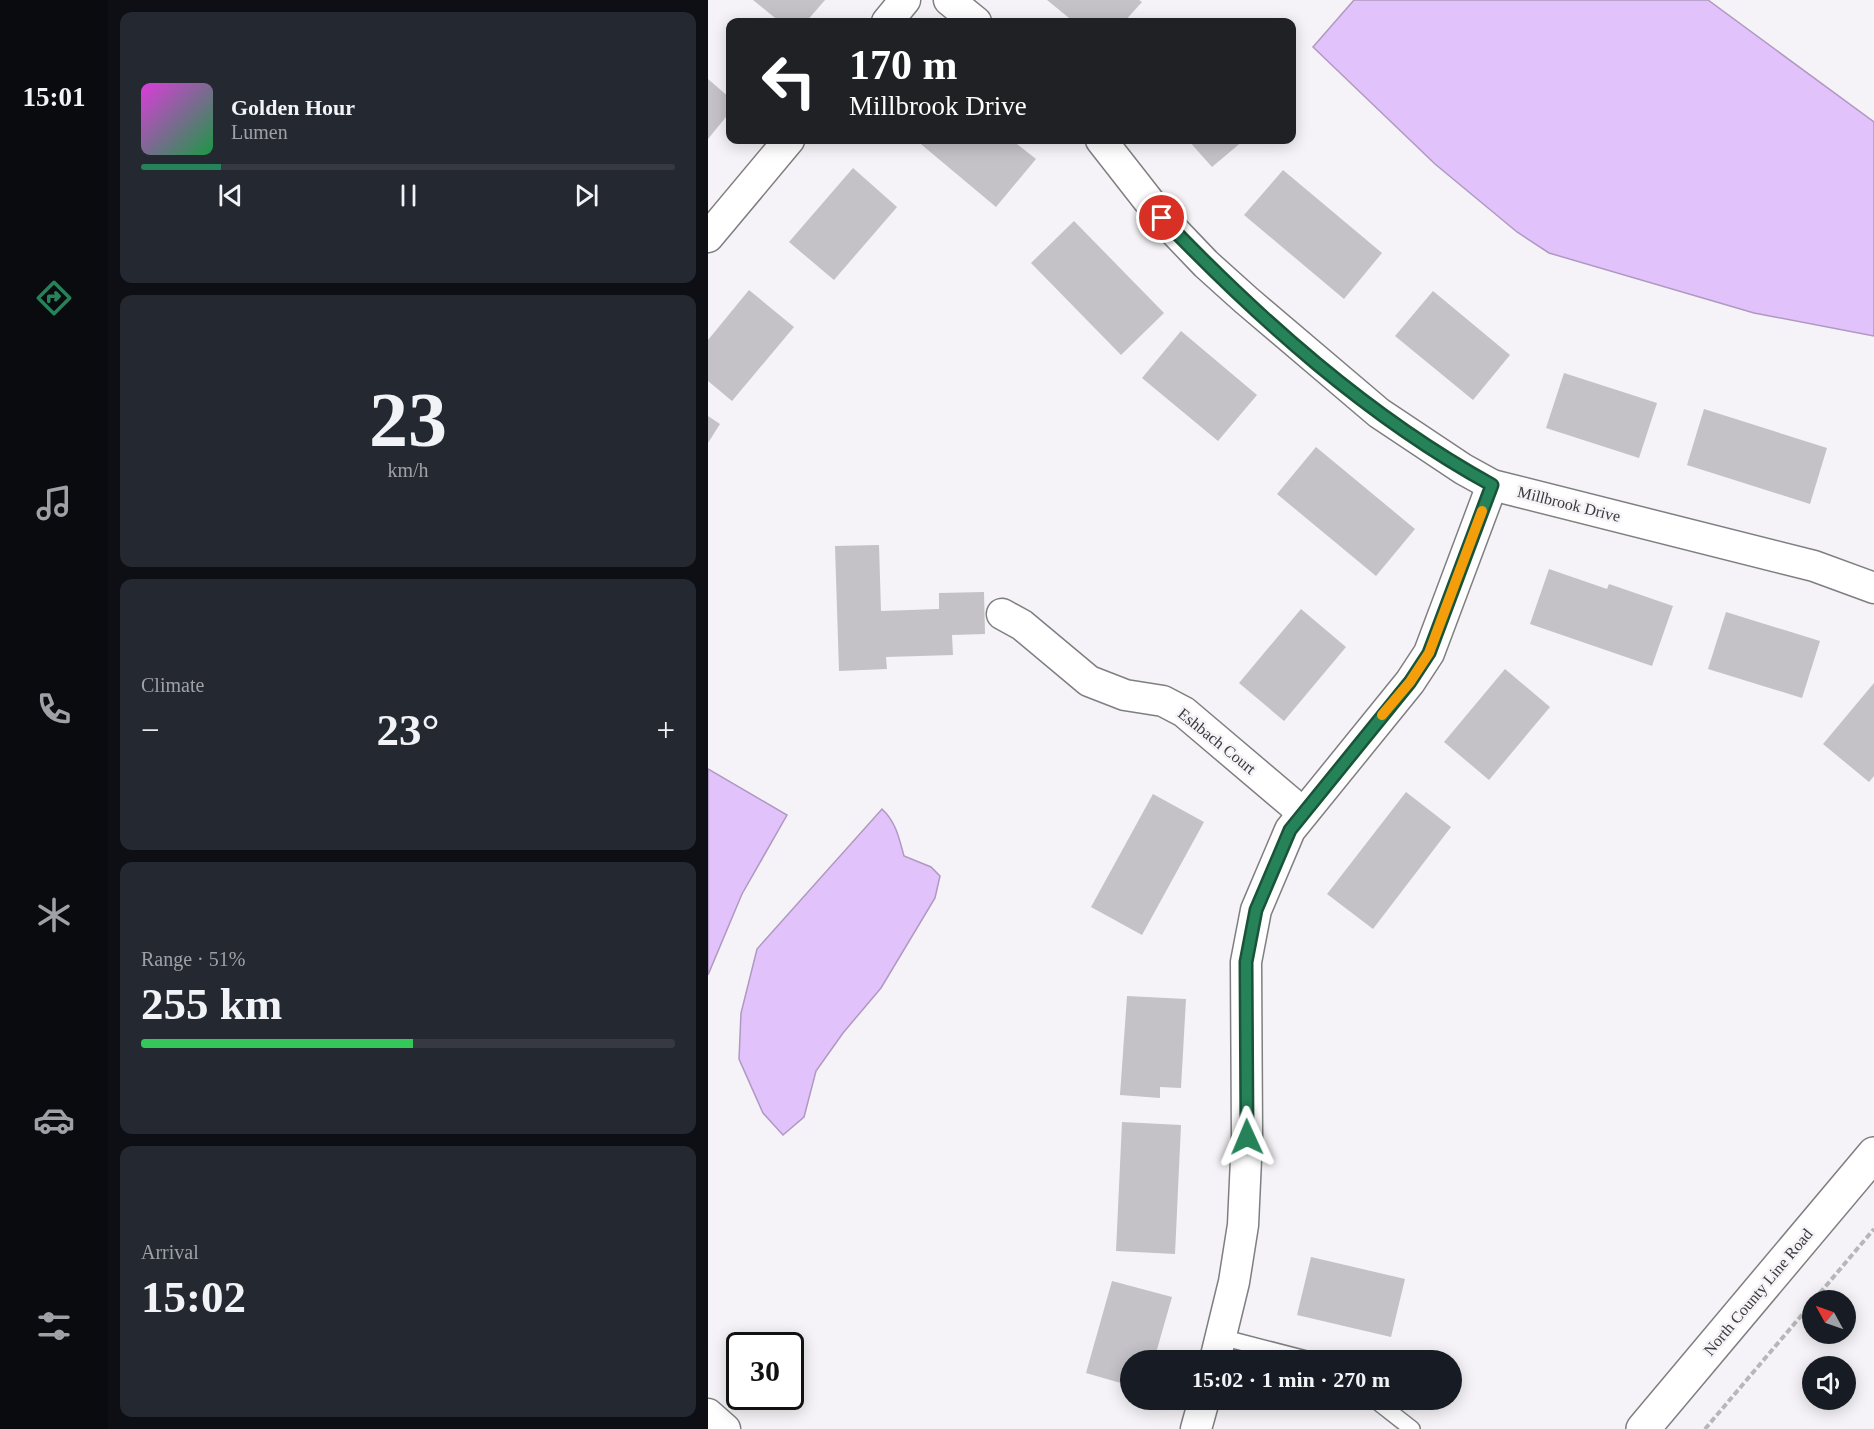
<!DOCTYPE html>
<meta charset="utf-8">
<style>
body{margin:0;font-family:Georgia,serif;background:#242831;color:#f1f3f6;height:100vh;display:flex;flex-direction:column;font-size:22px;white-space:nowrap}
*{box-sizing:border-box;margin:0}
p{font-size:20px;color:#9ea1a6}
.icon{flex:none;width:33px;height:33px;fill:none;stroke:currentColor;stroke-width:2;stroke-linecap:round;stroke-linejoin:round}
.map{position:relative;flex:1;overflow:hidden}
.sheet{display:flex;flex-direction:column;gap:12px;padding:12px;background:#0d0f14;width:600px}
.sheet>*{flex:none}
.top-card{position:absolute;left:18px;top:18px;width:570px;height:126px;border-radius:12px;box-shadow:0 3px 15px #0003;background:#202124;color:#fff;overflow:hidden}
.needle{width:39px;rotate:310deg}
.controls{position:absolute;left:1094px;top:1290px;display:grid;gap:12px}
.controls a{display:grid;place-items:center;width:54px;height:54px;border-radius:50%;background:#171b24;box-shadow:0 3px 15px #0003;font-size:30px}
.speed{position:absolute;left:18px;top:1332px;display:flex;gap:12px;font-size:30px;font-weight:700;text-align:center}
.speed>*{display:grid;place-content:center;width:78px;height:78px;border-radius:50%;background:#171b24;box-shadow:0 3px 15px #0003;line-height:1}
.speed .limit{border:3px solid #111;border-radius:9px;background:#fff;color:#111}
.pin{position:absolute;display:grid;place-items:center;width:51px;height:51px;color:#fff;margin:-26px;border:3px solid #fff;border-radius:50%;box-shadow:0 2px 6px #0007}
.me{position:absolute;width:66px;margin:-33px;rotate:359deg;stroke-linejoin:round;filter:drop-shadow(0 0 4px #0008)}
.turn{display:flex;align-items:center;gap:21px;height:126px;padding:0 24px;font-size:27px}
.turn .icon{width:78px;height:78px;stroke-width:2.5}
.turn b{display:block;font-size:42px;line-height:51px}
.big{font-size:45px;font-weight:800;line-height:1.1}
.sheet .card{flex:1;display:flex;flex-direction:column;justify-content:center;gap:9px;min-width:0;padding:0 21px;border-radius:12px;background:#242831}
.sheet .dial{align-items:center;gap:0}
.dial b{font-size:78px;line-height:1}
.song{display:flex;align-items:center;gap:18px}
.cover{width:72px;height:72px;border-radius:9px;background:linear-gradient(135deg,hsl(300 70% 55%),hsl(140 70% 35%))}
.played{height:6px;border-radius:3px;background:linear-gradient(90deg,#268258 15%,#363941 15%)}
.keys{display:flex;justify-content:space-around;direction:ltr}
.heat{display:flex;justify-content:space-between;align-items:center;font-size:33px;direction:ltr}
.charge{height:9px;border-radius:4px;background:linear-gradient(90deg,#34c759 51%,#363941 0)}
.trip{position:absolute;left:412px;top:1350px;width:342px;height:60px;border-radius:30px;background:#171b24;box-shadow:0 3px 15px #0003;font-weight:800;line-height:60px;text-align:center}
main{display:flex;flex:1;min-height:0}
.tab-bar{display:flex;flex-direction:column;width:108px;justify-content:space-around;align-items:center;background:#090b0e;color:#9ea1a6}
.tab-bar .icon{width:42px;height:42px}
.tab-bar .on{color:#268258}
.tab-bar b{font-size:27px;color:#f1f3f6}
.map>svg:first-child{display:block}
</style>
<main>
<nav class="tab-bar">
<b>15:01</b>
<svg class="icon on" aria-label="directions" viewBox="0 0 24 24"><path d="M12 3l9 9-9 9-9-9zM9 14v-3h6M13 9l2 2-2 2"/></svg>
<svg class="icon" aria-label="music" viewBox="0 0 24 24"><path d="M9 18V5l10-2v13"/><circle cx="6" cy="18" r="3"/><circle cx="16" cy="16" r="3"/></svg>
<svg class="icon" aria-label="phone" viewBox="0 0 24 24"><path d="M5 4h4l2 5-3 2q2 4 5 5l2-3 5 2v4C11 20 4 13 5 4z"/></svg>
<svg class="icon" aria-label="climate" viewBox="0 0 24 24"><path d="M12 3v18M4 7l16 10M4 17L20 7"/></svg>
<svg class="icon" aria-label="car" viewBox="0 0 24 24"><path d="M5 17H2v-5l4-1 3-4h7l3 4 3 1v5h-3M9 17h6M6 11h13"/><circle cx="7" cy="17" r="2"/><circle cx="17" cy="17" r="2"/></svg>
<svg class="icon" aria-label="filters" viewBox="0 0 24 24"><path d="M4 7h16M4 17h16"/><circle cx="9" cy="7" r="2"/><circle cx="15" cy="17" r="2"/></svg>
</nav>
<section class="sheet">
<div class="card">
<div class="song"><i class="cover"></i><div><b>Golden Hour</b><p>Lumen</p></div></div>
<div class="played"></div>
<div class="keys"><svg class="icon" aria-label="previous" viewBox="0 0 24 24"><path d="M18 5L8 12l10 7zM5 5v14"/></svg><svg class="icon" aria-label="pause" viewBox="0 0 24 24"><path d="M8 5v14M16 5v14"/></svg><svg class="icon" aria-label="next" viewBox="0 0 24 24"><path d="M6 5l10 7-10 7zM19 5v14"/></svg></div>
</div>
<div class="card dial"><b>23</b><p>km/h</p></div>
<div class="card"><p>Climate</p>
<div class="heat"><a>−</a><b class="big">23°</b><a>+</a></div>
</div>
<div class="card"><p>Range · 51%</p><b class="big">255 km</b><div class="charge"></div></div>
<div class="card"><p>Arrival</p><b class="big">15:02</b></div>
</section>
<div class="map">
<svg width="1166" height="1429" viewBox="0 0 1166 1429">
<rect width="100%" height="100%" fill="#f5f3f7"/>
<g fill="#e1c2fb" stroke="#af99c1" stroke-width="1.5">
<path d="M646 0H1000L1166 122V336L1046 313 841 253 809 232 727 164 605 47Z"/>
<path d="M0 769 79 815 34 894 0 975Z"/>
<path d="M174 809C188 822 191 838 196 856L223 867 232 876 227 898 173 988 135 1033 108 1071 96 1117 75 1135 55 1113 31 1059 33 1013 49 949Z"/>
</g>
<g fill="#c4c2c6">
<path d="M45 0H117L98 22H72Z"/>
<path d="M339 0H431L434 2 416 22H366Z"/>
<path d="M0 79 22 98V112L0 139Z"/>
<path d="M208 140H304L328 159 288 207Z"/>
<path d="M480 140H536L504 167Z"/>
<path d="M145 168 189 207 126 280 81 242Z"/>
<path d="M575 170 674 253 636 299 536 215Z"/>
<path d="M366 221 456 313 413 355 323 263Z"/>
<path d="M41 290 86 327 24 401 0 381V340Z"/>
<path d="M725 291 802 355 765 400 687 336Z"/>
<path d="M473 331 549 395 510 441 434 378Z"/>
<path d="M856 373 949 403 931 458 838 428Z"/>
<path d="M996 409 1119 448 1102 504 979 465Z"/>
<path d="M0 416 12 424 0 443Z"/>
<path d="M608 447 707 529 668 576 569 494Z"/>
<path d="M171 545 173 611 231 609V593L276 592 277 634 244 635 245 655 178 657 179 669 131 671 127 546Z"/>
<path d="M841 569 899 589 901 584 965 606 944 666 822 624Z"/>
<path d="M593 609 638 647 576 721 531 683Z"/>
<path d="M1018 612 1112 641 1094 698 1000 669Z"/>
<path d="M797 669 842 707 781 780 736 742Z"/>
<path d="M1166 683V776L1161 782 1115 744Z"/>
<path d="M698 792 743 827 665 929 619 894Z"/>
<path d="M445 794 496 822 434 935 383 907Z"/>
<path d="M419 996 478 999 473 1088 452 1087V1098L412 1095Z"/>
<path d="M414 1122 473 1125 467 1254 408 1251Z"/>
<path d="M603 1257 697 1279 683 1337 589 1315Z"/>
<path d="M404 1281 464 1297 446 1360H423V1386L378 1373Z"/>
</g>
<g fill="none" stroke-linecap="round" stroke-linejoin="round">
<defs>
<g id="service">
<path d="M513 1337 602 1360"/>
<path d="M667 1400 704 1429"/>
</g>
<g id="minor">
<path d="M241 0 268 22"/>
<path d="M179 22 197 0"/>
<path d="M393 140 454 218 498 264 538 300 671 413 755 469 784 485 1106 566 1166 588"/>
<path d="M0 237 81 140"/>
<path d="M294 614 314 625 381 681 417 695 455 701 476 712 594 812"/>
<path d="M507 1360 526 1282 535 1225 539 1137 538 962 548 910 582 830 702 682 721 653 784 485"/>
<path d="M0 1414 17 1429"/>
<path d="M488 1429 496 1400"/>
</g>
<path id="tertiary" d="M935 1429 1166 1154"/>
</defs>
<use href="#service" stroke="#7f7e81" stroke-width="18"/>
<use href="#minor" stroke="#7f7e81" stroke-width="33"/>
<use href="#tertiary" stroke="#7f7e81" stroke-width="36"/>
<g stroke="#b7b6b9" stroke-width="4" stroke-dasharray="6 3" stroke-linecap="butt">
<path d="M1106 1300 1166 1229"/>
<path d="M997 1429 1104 1303"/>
</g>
<use href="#service" stroke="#fff" stroke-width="15"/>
<use href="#minor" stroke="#fff" stroke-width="30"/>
<use href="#tertiary" stroke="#fff" stroke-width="33"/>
</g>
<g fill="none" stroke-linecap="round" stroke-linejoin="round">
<defs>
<path id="route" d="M454 218C551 319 660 417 784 485L721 653 702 682 582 830 548 910 538 962 539 1137"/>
</defs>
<use href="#route" stroke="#195439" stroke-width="15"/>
<use href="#route" stroke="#268258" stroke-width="10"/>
<path stroke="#f59e0b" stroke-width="10" d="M674 715 702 682 721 653 774 511"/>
</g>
<g text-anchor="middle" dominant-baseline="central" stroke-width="5" stroke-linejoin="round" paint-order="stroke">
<g font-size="16" fill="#3a393b" stroke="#f5f3f7">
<text transform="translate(861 504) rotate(14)">Millbrook Drive</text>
<text transform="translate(509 741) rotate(39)">Eshbach Court</text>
<text transform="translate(1050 1292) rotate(-50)">North County Line Road</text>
</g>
</g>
</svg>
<div class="controls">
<a><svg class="needle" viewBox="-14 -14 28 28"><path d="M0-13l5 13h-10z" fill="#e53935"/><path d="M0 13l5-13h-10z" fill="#9ea1a6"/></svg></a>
<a><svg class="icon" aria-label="sound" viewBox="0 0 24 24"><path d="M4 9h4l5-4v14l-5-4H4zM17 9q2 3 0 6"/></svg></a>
</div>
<div class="speed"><div class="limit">30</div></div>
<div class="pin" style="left:454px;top:218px;background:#d93025"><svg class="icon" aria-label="arrive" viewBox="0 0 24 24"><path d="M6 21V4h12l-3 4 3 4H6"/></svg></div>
<svg class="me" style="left:539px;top:1137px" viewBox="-20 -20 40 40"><path d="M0-17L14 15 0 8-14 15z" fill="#268258" stroke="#fff" stroke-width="4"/></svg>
<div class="trip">15:02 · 1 min · 270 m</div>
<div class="top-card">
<div class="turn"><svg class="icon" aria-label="left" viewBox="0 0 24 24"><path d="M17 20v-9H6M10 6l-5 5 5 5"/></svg><div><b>170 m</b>Millbrook Drive</div></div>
</div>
</div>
</main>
